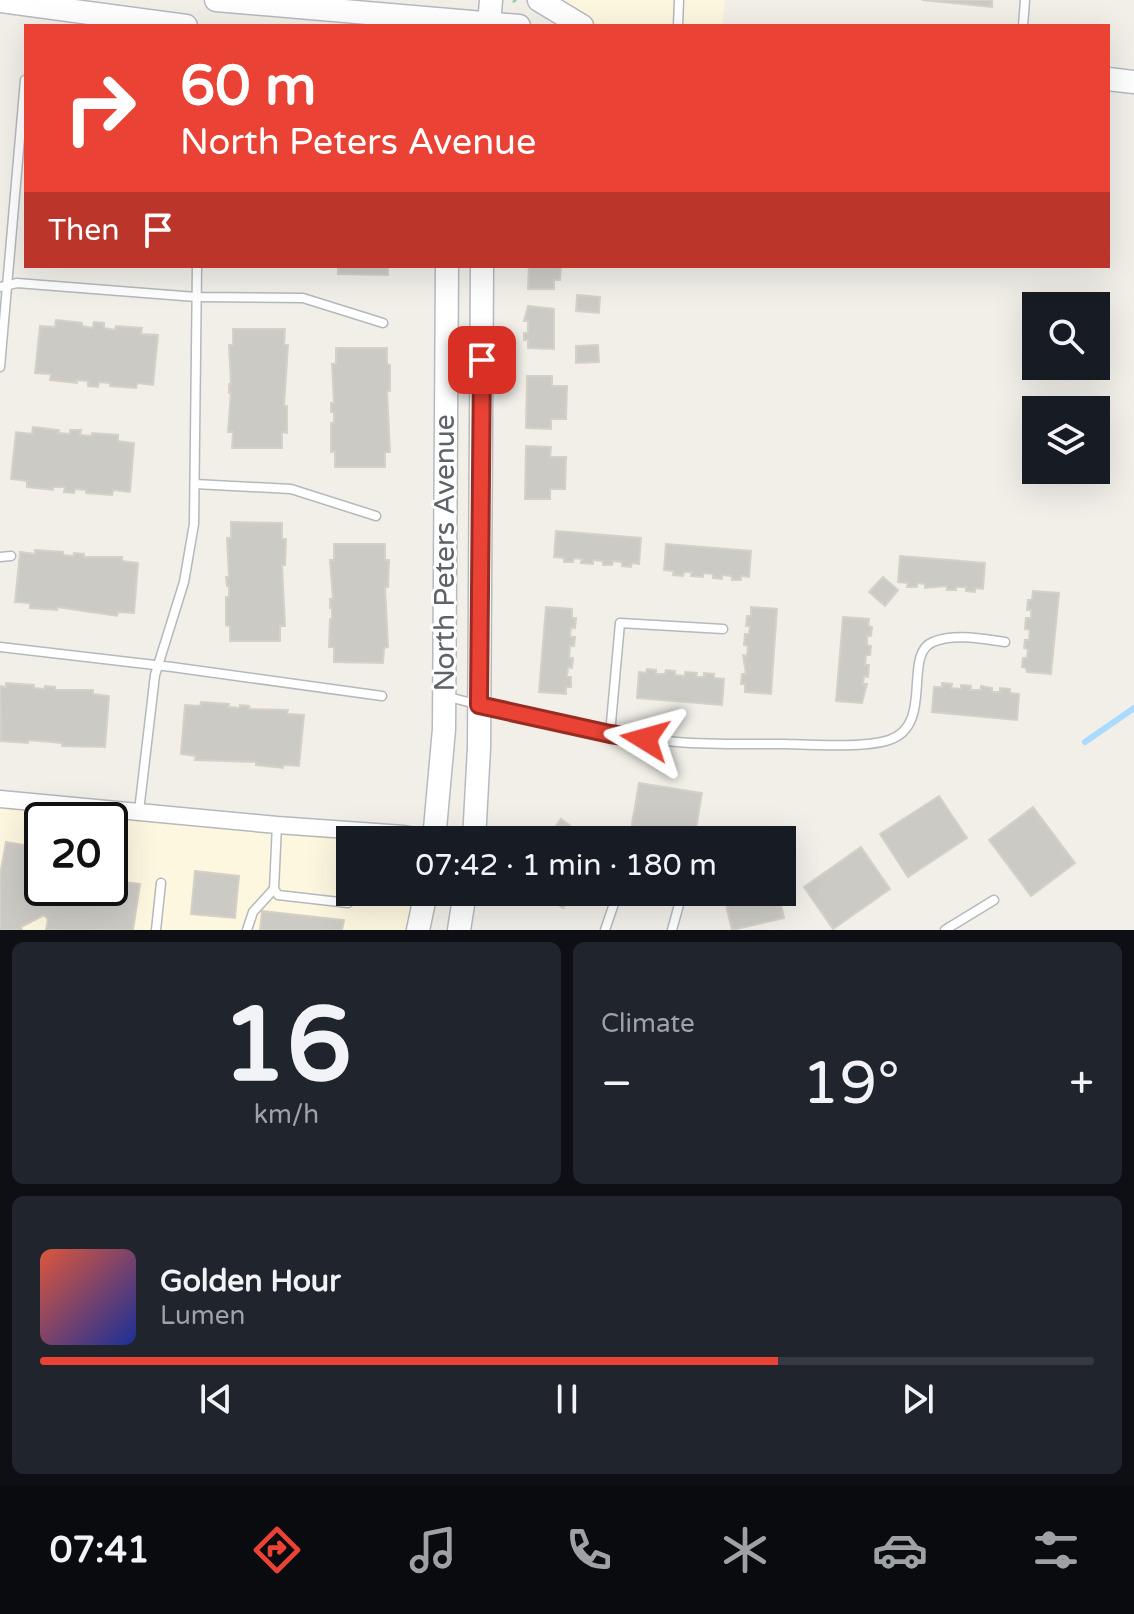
<!DOCTYPE html>
<meta charset="utf-8">
<style>
body{margin:0;font-family:"Varela Round",sans-serif;background:#20242c;color:#f1f3f6;height:100vh;display:flex;flex-direction:column;font-size:30px;white-space:nowrap}
*{box-sizing:border-box;margin:0}
p{font-size:26px;color:#9ea1a6}
.icon{flex:none;width:44px;height:44px;fill:none;stroke:currentColor;stroke-width:2;stroke-linecap:round;stroke-linejoin:round}
.map{position:relative;height:930px;overflow:hidden}
.details{display:flex;flex-direction:column;gap:12px;padding:12px;background:#0d0f14;flex:1}
.details>*{flex:none}
.guide{position:absolute;left:24px;top:24px;width:1086px;height:244px;border-radius:0px;box-shadow:0 8px 32px #0002;background:#ea4335;color:#fff;overflow:hidden}
.controls{position:absolute;left:1022px;top:292px;display:grid;gap:16px}
.controls a{display:grid;place-items:center;width:88px;height:88px;border-radius:0px;background:#171b24;box-shadow:0 8px 32px #0002;font-size:40px}
.speed{position:absolute;left:24px;top:802px;display:flex;gap:16px;font-size:40px;font-weight:700;text-align:center}
.speed>*{display:grid;place-content:center;width:104px;height:104px;border-radius:50%;background:#171b24;box-shadow:0 8px 32px #0002;line-height:1}
.speed .limit{border:4px solid #111;border-radius:12px;background:#fff;color:#111}
.pin{position:absolute;display:grid;place-items:center;width:68px;height:68px;color:#fff;margin:-34px;border-radius:16px;box-shadow:0 4px 12px #0006}
.me{position:absolute;width:88px;margin:-44px;rotate:278deg;stroke-linejoin:round;filter:drop-shadow(0 0 6px #0008)}
.turn{display:flex;align-items:center;gap:28px;height:168px;padding:0 24px;font-size:36px}
.turn .icon{width:104px;height:104px;stroke-width:2.5}
.turn b{display:block;font-size:56px;line-height:68px}
.then{display:flex;align-items:center;height:76px;padding:0 24px;background:#0003;gap:16px;font-size:30px}
.big{font-size:60px;font-weight:600;line-height:1.1}
.details .widget{flex:1;display:flex;flex-direction:column;justify-content:center;gap:12px;min-width:0;padding:0 28px;border-radius:12px;background:#20242c}
.details .dial{align-items:center;gap:0}
.dial b{font-size:104px;line-height:1}
.song{display:flex;align-items:center;gap:24px}
.cover{width:96px;height:96px;border-radius:12px;background:linear-gradient(135deg,hsl(10 70% 55%),hsl(230 70% 35%))}
.played{height:8px;border-radius:4px;background:linear-gradient(90deg,#ea4335 70%,#363941 70%)}
.keys{display:flex;justify-content:space-around;direction:ltr}
.heat{display:flex;justify-content:space-between;align-items:center;font-size:44px;direction:ltr}
.details .tiles{flex:1;display:grid;gap:12px;grid-template-columns:1fr 1fr}
.widget:last-child{grid-column:span 2}
.trip{position:absolute;left:336px;top:826px;width:460px;height:80px;border-radius:0px;background:#171b24;box-shadow:0 8px 32px #0002;font-weight:600;line-height:80px;text-align:center}
.dock{display:flex;height:128px;justify-content:space-around;align-items:center;background:#090b0e;color:#9ea1a6}
.dock .icon{width:56px;height:56px}
.dock .selected{color:#ea4335}
.dock b{font-size:36px;color:#f1f3f6}
.map>svg:first-child{display:block}
</style>
<div class="map">
<svg width="1134" height="930" viewBox="0 0 1134 930">
<rect width="100%" height="100%" fill="#f1efe8"/>
<g fill="#fef7e0" fill-rule="evenodd">
<path d="M539 0H725L722 26H582Z"/>
<path d="M0 799 434 840H350V892H426L418 930H0ZM42 820H110V888H42Z"/>
</g>
<g fill="none" stroke-linecap="round" stroke-linejoin="round">
<path stroke="#aadaff" stroke-width="6" d="M1085 742 1134 708"/>
</g>
<g fill="#cccac5" stroke="#d6d1c6" stroke-width="2">
<path d="M922 0H992V7Z"/>
<path d="M338 266H388V275L338 274Z"/>
<path d="M529 266H561L560 280H554V289H528Z"/>
<path d="M577 295 600 297 599 313 576 311Z"/>
<path d="M528 306 554 309V349L528 348V340H524V333H528V321H524Z"/>
<path d="M56 320 82 323V326L93 328 94 322 104 323V328L115 330 116 326 142 328 141 334 158 335 153 385 137 383 136 388 110 386V383L99 382 98 387 88 386V381L77 380V383L50 380 51 374 35 373 40 326 55 327Z"/>
<path d="M233 329H285L284 345H288L284 406H287V433L282 432V448H232L233 432H228L231 393H229V384H231L229 345H233Z"/>
<path d="M598 345 599 362 576 363V346Z"/>
<path d="M336 348H387V364L390 365V391H387L390 452H385V467H335V451L331 452V423H334V412H331V403H334L332 364H336Z"/>
<path d="M527 376H552V386H567L566 419H551V429L526 428Z"/>
<path d="M33 427 59 430 58 433 70 434V430H81L80 435 92 436V433L118 435V441L134 443 130 492 113 490 112 495 86 493V490L75 489 74 493 64 492 65 487H53V490L27 487V481L11 479 16 432 32 434Z"/>
<path d="M526 446 551 447 550 457H566L565 489H550V499H525Z"/>
<path d="M231 522 282 523V539H286L285 565H282L285 626H280V641H230V626L226 625V597H229V586H227L226 577H229L227 538H231Z"/>
<path d="M556 531 641 538 639 564 632 563 631 567 622 566V562L613 561 612 565H603V561L593 560V564L581 563 582 559 574 558 573 562H564V558L554 557Z"/>
<path d="M334 544H385V560H389L388 587H385L388 647 384 648 383 663 334 662V647H329L330 619H332V608H330V599H333L330 560H334Z"/>
<path d="M666 544 751 551 749 577 741 576V580H732V576L722 575V579L713 578V574L703 573V577L691 576 692 572H684L683 576 673 575 674 571 664 570Z"/>
<path d="M35 550 63 552V555L74 556V553L84 554V557H122V561L138 563 134 613 118 612 117 616 57 607V610L30 608V603L15 602 20 552 35 554Z"/>
<path d="M900 556 985 563 983 589 975 588V592L966 591V587H956V590H947V586L925 588V584L917 583V587H907L908 583 898 582Z"/>
<path d="M883 577 898 590 885 606 869 592Z"/>
<path d="M1033 591 1059 593 1051 674 1027 672 1026 668 1022 667 1023 658H1027L1028 649 1024 648 1025 640H1029L1030 630 1025 629 1026 618H1031V610H1027L1028 600H1032Z"/>
<path d="M546 607 572 609V618H576L575 628H571L570 637H575L574 646H570L569 658H573L572 668 568 667 567 677H571V687H566V694L539 692Z"/>
<path d="M751 607 777 609 771 694 745 692V684H741L742 674H746L743 655 747 656 748 646 744 645 745 634H749L750 626H746L747 616H751Z"/>
<path d="M843 617 869 619 868 626 872 627 871 636H867V645L871 646 870 655H866L865 665H869L868 677 864 676 863 684H867L862 703 836 701Z"/>
<path d="M647 669 656 670V674H665L666 670 675 671V675L685 676V672L697 673 696 677H704V673L714 674V678L724 679 722 705 637 698 639 672 646 673Z"/>
<path d="M6 683 34 685V688L45 689V686L55 687V690H93V694L109 696 105 747 62 746V743L28 740V743L1 741 0 686 6 687Z"/>
<path d="M942 683 952 684 951 688 961 689V685L971 686 970 690H981V686L992 688V692H1000V688L1010 689V693L1019 694 1017 720 932 712 934 687H942Z"/>
<path d="M201 702 229 704 228 707 240 708V705L249 706V709L288 710 287 714 304 715 299 766 283 765V768L256 765V762L195 760 196 756 181 754 185 705 200 706Z"/>
<path d="M639 783 702 793 694 840H655L630 836Z"/>
<path d="M939 796 967 838 908 877 880 834Z"/>
<path d="M1033 807 1075 863 1031 896 989 840Z"/>
<path d="M561 819 590 840H546Z"/>
<path d="M6 842 42 848V888H110V864H113L111 880 140 884 133 930H46L48 919 44 915 21 927 22 930H0V875Z"/>
<path d="M861 847 890 889 833 929 804 887Z"/>
<path d="M195 871 239 876 235 918 191 914Z"/>
<path d="M540 892H574L563 908Z"/>
<path d="M723 892H778L784 918 732 930Z"/>
<path d="M262 911 344 920 342 930H260Z"/>
</g>
<g fill="none" stroke-linecap="round" stroke-linejoin="round">
<defs>
<g id="lane">
<path d="M678 26 679 0"/>
<path d="M1023 26 1025 0"/>
<path d="M0 287 17 283 196 297 303 298 383 323"/>
<path d="M0 367 25 80"/>
<path d="M195 484 291 489 376 516"/>
<path d="M0 557 11 556"/>
<path d="M0 647 172 667 382 696"/>
<path d="M445 696C521 716 598 735 677 742 713 745 750 744 786 744 814 745 865 748 889 740 935 725 902 654 933 642 954 633 983 639 1005 642"/>
<path d="M610 734 620 623 723 629"/>
<path d="M139 811 155 675 184 582 194 524 197 266"/>
<path d="M277 825 274 889 278 895 348 903"/>
<path d="M156 930 161 883"/>
<path d="M247 930 253 912 274 889"/>
<path d="M605 930 618 892"/>
<path d="M672 930 680 901 674 892"/>
<path d="M945 930 994 900"/>
</g>
<path id="street" d="M0 799 277 825 404 834 438 840"/>
<g id="secondary">
<path d="M216 0 519 26"/>
<path d="M539 0 582 26"/>
<path d="M0 1 186 26"/>
<path d="M489 26 491 0"/>
<path d="M1108 79 1134 82"/>
<path d="M434 840 444 729 447 266"/>
<path d="M474 840 479 748 482 266"/>
<path d="M418 930 426 892"/>
<path d="M459 930 465 892"/>
</g>
</defs>
<use href="#lane" stroke="#b5b8bc" stroke-width="11"/>
<use href="#street" stroke="#b5b8bc" stroke-width="19"/>
<use href="#secondary" stroke="#b6babf" stroke-width="25"/>
<path stroke="#9cc7a9" stroke-width="4" stroke-dasharray="8 4" stroke-linecap="butt" d="M514 0 515 2"/>
<use href="#lane" stroke="#fff" stroke-width="8"/>
<use href="#street" stroke="#fff" stroke-width="16"/>
<use href="#secondary" stroke="#fff" stroke-width="22"/>
</g>
<g fill="none" stroke-linecap="round" stroke-linejoin="round">
<defs>
<path id="route" d="M482 360 479 705 610 734 645 739"/>
</defs>
<use href="#route" stroke="#982c22" stroke-width="20"/>
<use href="#route" stroke="#ea4335" stroke-width="14"/>
</g>
<g text-anchor="middle" dominant-baseline="central" stroke-width="6" stroke-linejoin="round" paint-order="stroke">
<g font-size="28" fill="#5f6368" stroke="#fff">
<text transform="translate(445 553) rotate(-90)">North Peters Avenue</text>
</g>
</g>
</svg>
<div class="controls">
<a><svg class="icon" aria-label="search" viewBox="0 0 24 24"><circle cx="10" cy="10" r="6"/><path d="M15 15l6 6"/></svg></a>
<a><svg class="icon" aria-label="layers" viewBox="0 0 24 24"><path d="M12 4l9 5-9 5-9-5zM3 14l9 5 9-5"/></svg></a>
</div>
<div class="speed"><div class="limit">20</div></div>
<div class="pin" style="left:482px;top:360px;background:#d93025"><svg class="icon" aria-label="arrive" viewBox="0 0 24 24"><path d="M6 21V4h12l-3 4 3 4H6"/></svg></div>
<svg class="me" style="left:645px;top:739px" viewBox="-20 -20 40 40"><path d="M0-17L14 15 0 8-14 15z" fill="#ea4335" stroke="#fff" stroke-width="4"/></svg>
<div class="trip">07:42 · 1 min · 180 m</div>
<div class="guide">
<div class="turn"><svg class="icon" aria-label="right" viewBox="0 0 24 24"><path d="M7 20v-9h11M14 6l5 5-5 5"/></svg><div><b>60 m</b>North Peters Avenue</div></div>
<div class="then">Then<svg class="icon" aria-label="arrive" viewBox="0 0 24 24"><path d="M6 21V4h12l-3 4 3 4H6"/></svg></div>
</div>
</div>
<section class="details">
<div class="tiles">
<div class="widget dial"><b>16</b><p>km/h</p></div>
<div class="widget"><p>Climate</p>
<div class="heat"><a>−</a><b class="big">19°</b><a>+</a></div>
</div>
<div class="widget">
<div class="song"><i class="cover"></i><div><b>Golden Hour</b><p>Lumen</p></div></div>
<div class="played"></div>
<div class="keys"><svg class="icon" aria-label="previous" viewBox="0 0 24 24"><path d="M18 5L8 12l10 7zM5 5v14"/></svg><svg class="icon" aria-label="pause" viewBox="0 0 24 24"><path d="M8 5v14M16 5v14"/></svg><svg class="icon" aria-label="next" viewBox="0 0 24 24"><path d="M6 5l10 7-10 7zM19 5v14"/></svg></div>
</div>
</div>
</section>
<nav class="dock">
<b>07:41</b>
<svg class="icon selected" aria-label="directions" viewBox="0 0 24 24"><path d="M12 3l9 9-9 9-9-9zM9 14v-3h6M13 9l2 2-2 2"/></svg>
<svg class="icon" aria-label="music" viewBox="0 0 24 24"><path d="M9 18V5l10-2v13"/><circle cx="6" cy="18" r="3"/><circle cx="16" cy="16" r="3"/></svg>
<svg class="icon" aria-label="phone" viewBox="0 0 24 24"><path d="M5 4h4l2 5-3 2q2 4 5 5l2-3 5 2v4C11 20 4 13 5 4z"/></svg>
<svg class="icon" aria-label="climate" viewBox="0 0 24 24"><path d="M12 3v18M4 7l16 10M4 17L20 7"/></svg>
<svg class="icon" aria-label="car" viewBox="0 0 24 24"><path d="M5 17H2v-5l4-1 3-4h7l3 4 3 1v5h-3M9 17h6M6 11h13"/><circle cx="7" cy="17" r="2"/><circle cx="17" cy="17" r="2"/></svg>
<svg class="icon" aria-label="filters" viewBox="0 0 24 24"><path d="M4 7h16M4 17h16"/><circle cx="9" cy="7" r="2"/><circle cx="15" cy="17" r="2"/></svg>
</nav>
